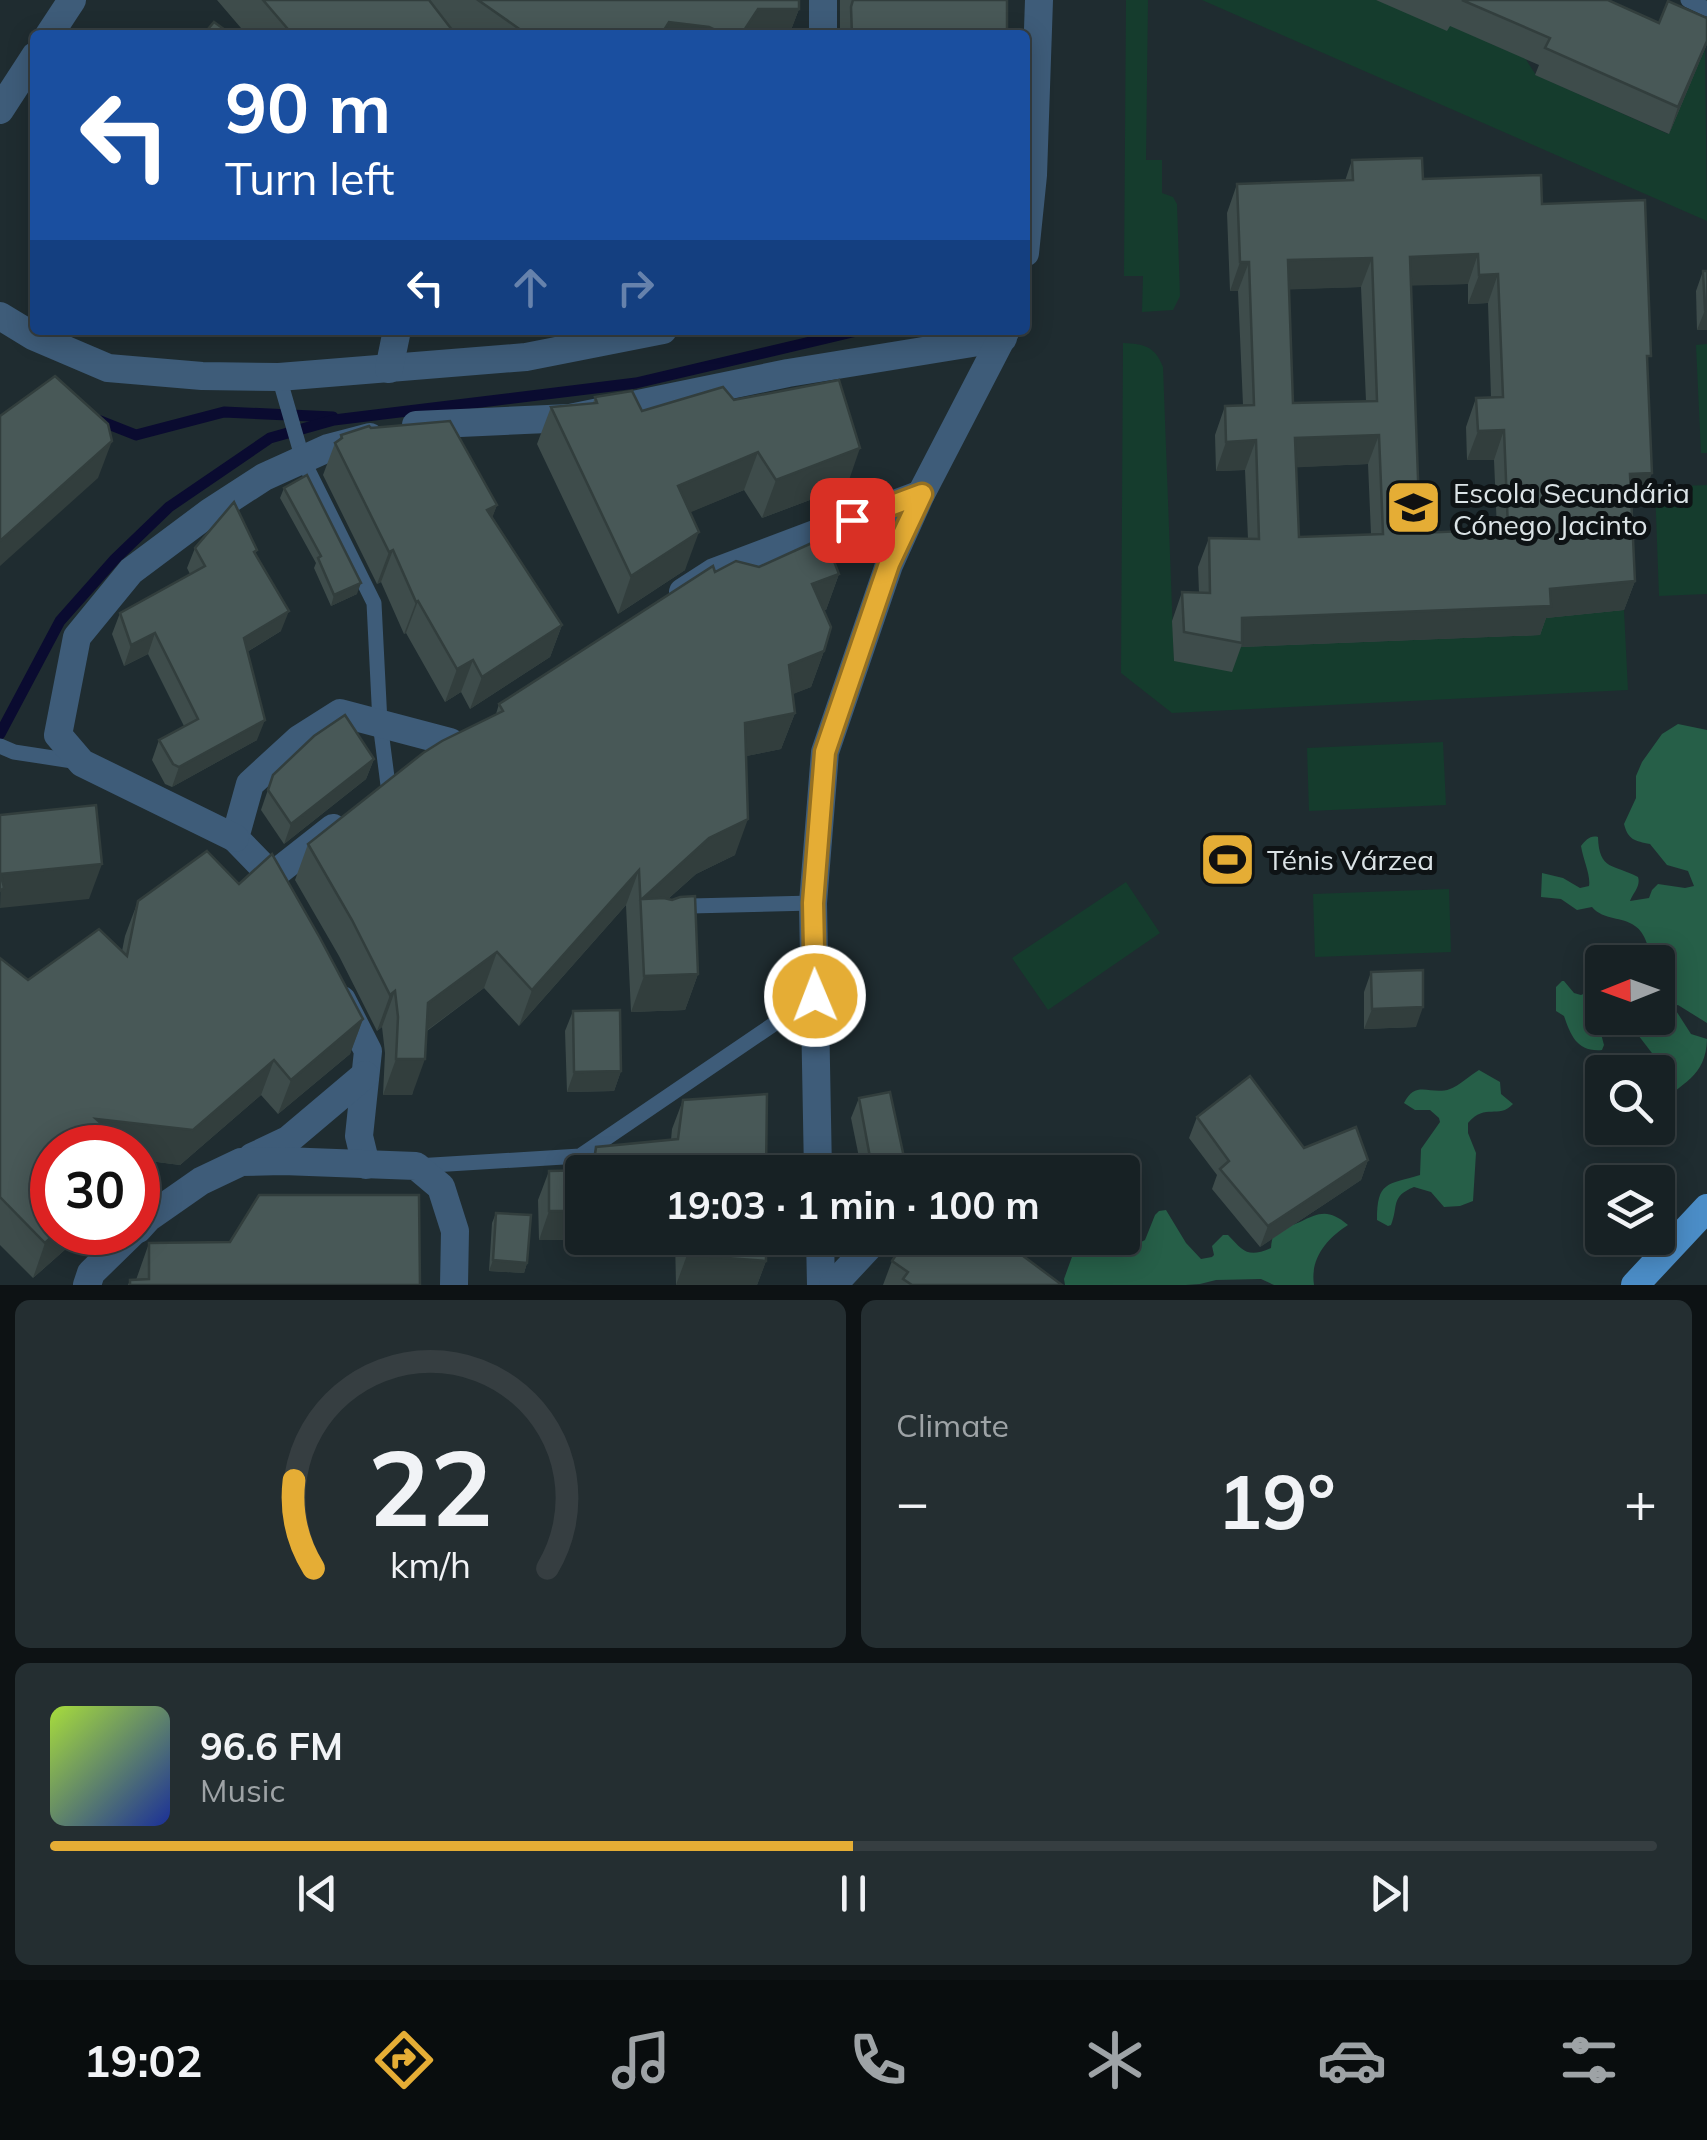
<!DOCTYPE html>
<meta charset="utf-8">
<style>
body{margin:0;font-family:Mulish,sans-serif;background:#242e31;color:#f1f3f6;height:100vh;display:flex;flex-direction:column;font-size:38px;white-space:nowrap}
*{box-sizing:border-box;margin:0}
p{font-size:32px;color:#9ea3a6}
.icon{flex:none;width:55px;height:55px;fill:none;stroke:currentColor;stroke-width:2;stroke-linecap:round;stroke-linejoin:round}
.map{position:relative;height:1285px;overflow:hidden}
.drawer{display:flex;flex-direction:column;gap:15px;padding:15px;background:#0d1214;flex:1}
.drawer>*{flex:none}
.banner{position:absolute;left:30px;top:30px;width:1000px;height:305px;border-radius:10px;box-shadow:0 5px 25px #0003,0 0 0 2px #363e41;background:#1a4fa0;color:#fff;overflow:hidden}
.needle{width:65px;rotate:269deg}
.tools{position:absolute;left:1585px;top:945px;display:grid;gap:20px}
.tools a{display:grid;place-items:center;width:90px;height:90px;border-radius:10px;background:#172124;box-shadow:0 5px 25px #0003,0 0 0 2px #363e41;font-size:50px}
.speed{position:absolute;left:30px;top:1125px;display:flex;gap:20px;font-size:50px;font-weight:700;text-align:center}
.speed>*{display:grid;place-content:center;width:130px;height:130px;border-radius:50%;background:#172124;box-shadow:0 5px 25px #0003,0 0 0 2px #363e41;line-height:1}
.speed .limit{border:15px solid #d22;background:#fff;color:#111}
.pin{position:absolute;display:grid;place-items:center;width:85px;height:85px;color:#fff;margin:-42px;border-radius:20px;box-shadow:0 5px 15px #0006}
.me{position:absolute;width:110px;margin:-55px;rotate:359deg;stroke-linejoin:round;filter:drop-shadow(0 0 8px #0008)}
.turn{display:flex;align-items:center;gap:35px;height:210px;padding:0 30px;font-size:45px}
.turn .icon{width:130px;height:130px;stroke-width:2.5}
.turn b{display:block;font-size:70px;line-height:85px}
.lanes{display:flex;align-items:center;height:95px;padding:0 30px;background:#0003;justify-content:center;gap:50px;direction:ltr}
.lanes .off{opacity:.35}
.big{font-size:75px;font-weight:700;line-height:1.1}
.drawer .card{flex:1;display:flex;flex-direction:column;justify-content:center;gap:15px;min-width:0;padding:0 35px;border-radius:15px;background:#242e31}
.drawer .dial{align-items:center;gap:0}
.dial svg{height:260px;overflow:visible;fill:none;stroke:#363e41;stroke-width:7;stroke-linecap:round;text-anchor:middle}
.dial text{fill:#f1f3f6;stroke:none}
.song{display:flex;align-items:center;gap:30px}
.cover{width:120px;height:120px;border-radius:15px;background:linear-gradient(135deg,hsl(80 70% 55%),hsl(230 70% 35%))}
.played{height:10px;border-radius:5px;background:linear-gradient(90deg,#e5ad35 50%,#363e41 50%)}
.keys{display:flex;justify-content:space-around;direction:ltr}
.heat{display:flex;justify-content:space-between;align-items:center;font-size:55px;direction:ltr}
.drawer .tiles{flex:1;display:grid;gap:15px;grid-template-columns:1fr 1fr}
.card:last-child{grid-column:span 2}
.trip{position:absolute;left:565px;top:1155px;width:575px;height:100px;border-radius:10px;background:#172124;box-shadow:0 5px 25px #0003,0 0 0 2px #363e41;font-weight:700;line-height:100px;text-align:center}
.tab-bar{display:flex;height:160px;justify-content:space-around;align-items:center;background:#090d0e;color:#9ea3a6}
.tab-bar .icon{width:70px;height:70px}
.tab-bar .current{color:#e5ad35}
.tab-bar b{font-size:45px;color:#f1f3f6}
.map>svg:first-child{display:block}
</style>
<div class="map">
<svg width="1707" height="1285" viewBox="0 0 1707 1285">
<rect width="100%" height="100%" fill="#1f2c30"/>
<g fill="#153c2d">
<path d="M1126 0H1148L1146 160H1162V193L1173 197 1177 204 1180 296 1173 310 1142 312 1143 276H1124Z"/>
<path d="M1202 0H1461L1489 43 1525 58 1536 75 1668 134 1705 49 1707 221Z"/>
<path d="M1123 343C1144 344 1155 346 1163 367L1174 661 1231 647 1539 635 1540 618 1624 610 1628 690 1172 713 1121 673Z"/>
<path d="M1707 344V453H1701L1696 345Z"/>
<path d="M1707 485V594L1659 596 1655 487Z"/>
<path d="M1443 742 1446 805 1309 811 1307 748Z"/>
<path d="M1126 882 1160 933 1048 1010 1012 958Z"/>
<path d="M1449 889 1451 952 1315 957 1313 894Z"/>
</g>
<g fill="#265f48">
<path d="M1678 724 1707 730V1023L1678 1005 1673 1006 1691 1034 1707 1039C1706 1078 1681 1082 1658 1106V1072H1628L1645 1070 1655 1057 1625 1018H1658V962H1653C1649 951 1646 933 1635 926 1622 916 1604 921 1592 907L1577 910 1561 899 1541 897 1542 873 1563 878 1580 888 1589 886C1591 876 1583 859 1581 846 1586 840 1590 835 1598 837 1599 871 1614 864 1638 877 1641 886 1633 893 1630 901L1649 898 1652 890 1658 884 1685 888 1694 886 1688 871 1667 865 1650 844C1635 841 1628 840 1624 824L1636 798V776L1642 762 1662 734Z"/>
<path d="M1562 981H1564L1574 993 1581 995 1597 988 1602 982V1011L1597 1019 1604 1045 1602 1050C1577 1052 1571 1036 1564 1016L1556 1011V987Z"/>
<path d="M1479 1070 1500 1082 1501 1094 1513 1104C1498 1120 1486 1102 1468 1123V1133L1476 1153 1473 1201 1460 1206 1444 1207 1431 1192 1414 1187C1390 1197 1399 1205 1391 1225L1388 1226 1377 1220C1377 1181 1387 1185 1420 1175L1421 1149 1440 1122 1439 1118 1430 1110H1415L1404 1103C1416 1079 1431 1096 1450 1089 1459 1086 1470 1075 1479 1070Z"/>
<path d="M1133 1195C1137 1212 1127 1226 1130 1241L1139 1243 1145 1240 1155 1215 1159 1211 1166 1210 1186 1243 1201 1259 1212 1257 1214 1255 1212 1246 1223 1235H1228C1244 1252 1248 1258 1271 1248 1273 1224 1283 1230 1300 1222 1320 1212 1329 1209 1348 1225 1326 1239 1310 1259 1314 1285H1274L1261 1279 1216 1280 1200 1284 1186 1285H1065L1064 1279 1073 1254 1087 1248 1092 1238H1122L1123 1199Z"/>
</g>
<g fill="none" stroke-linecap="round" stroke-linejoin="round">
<g stroke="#0a0b30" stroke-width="11">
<path d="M98 420 136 435 224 412 333 417"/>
<path d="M0 734 60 621 115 559 169 507 270 438 334 420 636 383 861 330"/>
</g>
<g stroke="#3e5c79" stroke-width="15">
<path d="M1688 0 1707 9"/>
<path d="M279 377 303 460 374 603 380 723 388 785"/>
<path d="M0 746 14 752 79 762"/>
<path d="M679 913 690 906 813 903"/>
<path d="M416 1166 580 1156 815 996"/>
</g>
<g stroke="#3e5c79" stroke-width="28">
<path d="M49 35 72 0"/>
<path d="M823 35V0"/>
<path d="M0 110 35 56"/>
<path d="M1025 253 1033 175 1039 0"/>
<path d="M0 316 33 336 108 368 202 376 279 377 526 357 663 330"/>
<path d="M389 369 397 330"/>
<path d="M416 425 570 418 788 373 1003 338"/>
<path d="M683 592 714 572 921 494"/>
<path d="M333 828 272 876 235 838 250 784 299 739 340 713 450 742"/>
<path d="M235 838 82 763 58 735 77 637 131 571 210 512 264 477 328 448 370 437"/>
<path d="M342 1000 368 1051 359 1136 366 1165"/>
<path d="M252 1157 288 1140 365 1075"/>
<path d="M818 1172 813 903 825 752 889 565 921 494 1006 330"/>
<path d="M138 1229 148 1218 201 1181 241 1162 283 1161 416 1166 441 1187 455 1231 454 1285"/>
<path d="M820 1238 821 1285"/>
<path d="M87 1285 91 1273 133 1232"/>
<path d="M833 1285 877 1238"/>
</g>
<path stroke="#4b8dc7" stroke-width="28" d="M1635 1285 1707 1208"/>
</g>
<g fill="#3e4c4b" fill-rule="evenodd">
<path d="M217 0H799V9L789 35H461L451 28 456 35H247Z"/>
<rect x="840" y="0" width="167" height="35"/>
<path d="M1376 0H1608L1659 23 1707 18V44L1669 134 1535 75 1539 65 1450 26 1447 31Z"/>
<path d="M1352 160 1423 179 1542 204 1648 364 1641 502 1632 503 1635 581 1624 610 1546 618 1540 635 1241 647 1232 672 1174 661 1172 621 1182 592 1199 593 1198 567 1209 538 1248 539 1245 470 1216 471 1215 435 1225 406 1243 405 1238 291H1230L1227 213 1237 184 1345 181ZM1468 284V304L1488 303 1491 398H1476L1466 427 1467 460H1494L1497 530 1420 533 1411 285ZM1361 287 1366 401 1293 403 1289 289ZM1368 464 1371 534 1299 537 1296 467Z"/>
<path d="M1703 271 1707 330H1697L1696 291Z"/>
<path d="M595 397 642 411 734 400 847 486 762 518 744 490 690 512 685 570 618 614 537 444 551 407 593 403Z"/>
<path d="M371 428 497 505 492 517 562 625 550 657 470 709 461 692 445 702 406 633 404 634 381 582 377 584 323 475 335 443 339 440 341 435Z"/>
<path d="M284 488 357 594 331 606 314 568 316 563 280 498Z"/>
<path d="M195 548 257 550 255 555 281 631 247 652 257 740 172 787 165 784 152 760 159 740 184 726 148 654 124 666 112 634 120 613 190 574 187 568Z"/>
<path d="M759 567 839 574 826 610H824V651L811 687 792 694 795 713 781 749 746 756 735 855 696 874 668 899 698 974 685 1010 631 1012 626 905 519 1026 484 988 427 1031 412 1095H383L385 1053 382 1027 377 1031 339 956 295 880 308 844 496 714 499 704 715 572Z"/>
<path d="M374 759 366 779 284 844 261 810 273 775Z"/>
<path d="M138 901 363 1019 350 1054 278 1114 261 1095 180 1165 142 1160 138 1173V1148L52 1232H85L33 1278 0 1245V958L28 980 122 951 125 936Z"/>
<path d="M1371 972 1416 1027 1364 1029V992Z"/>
<path d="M573 1011 621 1071 614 1091 567 1092 565 1031Z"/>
<path d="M767 1094 766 1172H582V1238H766V1261L757 1285H778H676L675 1239 539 1240 538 1200 549 1171 587 1170 596 1147 671 1140 672 1129 683 1100Z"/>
<path d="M859 1098 905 1162 901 1172H862L851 1118Z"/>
<path d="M1197 1117 1304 1148 1368 1160 1361 1180 1260 1247 1212 1189 1217 1175 1189 1138Z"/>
<path d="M496 1213 527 1263 524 1273 489 1271 492 1223Z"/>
<path d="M149 1243 420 1285H128L130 1280H136Z"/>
<path d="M892 1261 1062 1285H883Z"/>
</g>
<g fill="#323e3d">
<path d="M758 9H799L789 35H741Z"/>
<path d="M669 22 709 27 706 35H661Z"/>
<path d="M1707 41V44L1669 134 1678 107Z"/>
<path d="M1478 254 1468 284 1399 286 1410 257Z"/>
<path d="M1372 258 1361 287 1277 290 1288 260Z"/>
<path d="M1240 262H1249L1238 291H1230Z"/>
<path d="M1498 274 1488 303 1468 304 1479 275Z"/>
<path d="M1705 310H1707V330H1697Z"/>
<path d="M342 330H379V332H341Z"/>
<path d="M1504 430 1494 460H1467L1478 431Z"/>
<path d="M1379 435 1368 464 1284 468 1295 438Z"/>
<path d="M1256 440 1245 470 1216 471 1226 442Z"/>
<path d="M112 441 98 478 0 566V541Z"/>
<path d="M860 448 847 486 762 518 776 480Z"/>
<path d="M758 452 744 490 665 523 678 486Z"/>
<path d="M1652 473 1641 502 1620 503 1630 474Z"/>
<path d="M497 505 485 537 487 510Z"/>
<path d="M699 532 685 570 618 614 631 576Z"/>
<path d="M393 550 381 582 377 584 389 552Z"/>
<path d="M839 574 826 610 799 620 812 584Z"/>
<path d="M1635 581 1624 610 1546 618 1540 635 1241 647 1242 643V618Z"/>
<path d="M361 583 357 594 331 606 334 595Z"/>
<path d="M418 601 406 633 404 634 416 602Z"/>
<path d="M289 611 281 631 237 658 244 638Z"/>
<path d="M562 625 550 657 470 709 482 677Z"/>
<path d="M155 633 148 654 124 666 131 645Z"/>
<path d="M824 651 811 687 776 701 789 665Z"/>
<path d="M473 660 461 692 445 702 457 669Z"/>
<path d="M795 713 781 749 732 759 745 723Z"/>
<path d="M265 720 257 740 172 787 179 767Z"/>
<path d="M374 759 366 779 284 844 291 824Z"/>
<path d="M748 819 735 855 696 874 641 923 642 899 709 838Z"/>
<path d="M102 864 89 899 0 908 1 874Z"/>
<path d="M639 870 626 905 519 1026 532 990Z"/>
<path d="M497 952 484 988 415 1039 428 1003Z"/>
<path d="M698 974 685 1010 631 1012 644 976Z"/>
<path d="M395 991 382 1027 377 1031 390 995Z"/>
<path d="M1423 1007 1416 1027 1364 1029 1372 1009Z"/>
<path d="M363 1019 350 1054 278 1114 291 1080Z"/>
<path d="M396 1059H425L412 1095H383Z"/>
<path d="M274 1060 261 1095 180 1165 142 1160 138 1173V1148H86L96 1119Z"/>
<path d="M621 1071 614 1091 567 1092 574 1072Z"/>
<path d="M1368 1160 1361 1180 1260 1247 1268 1226Z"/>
<path d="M905 1162 901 1172H871L872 1168Z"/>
<path d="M549 1211H582V1238H676L675 1239 539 1240Z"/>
<path d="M57 1232H85L33 1278 45 1243Z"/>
<path d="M687 1255 766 1261 757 1285H676Z"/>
<path d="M493 1260 527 1263 524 1273 489 1271Z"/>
</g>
<g fill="#485857" stroke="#323e3d" stroke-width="2.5" fill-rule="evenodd">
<path d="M263 0H429L456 35H293Z"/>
<path d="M478 0H799V9H758L741 35H726L709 27 669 22 661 35H528Z"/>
<path d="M853 0H1007V35H852L851 7Z"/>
<path d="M1462 0H1608L1659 23 1668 1 1707 18V41L1678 107 1545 48 1550 38Z"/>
<path d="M214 22 232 35H203Z"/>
<path d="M1422 158 1423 179 1541 175 1542 204 1645 200 1651 356H1647L1652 473 1630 474 1635 581 1550 589 1551 606 1242 618V643L1184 632 1182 592 1210 593 1209 538 1259 539 1256 440 1226 442 1225 406 1254 405 1249 262H1240L1237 184 1353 180 1352 160ZM1478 254 1479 275 1498 274 1503 397 1476 398 1478 431 1504 430 1508 529 1420 533 1410 257ZM1372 258 1377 401 1293 403 1288 260ZM1379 435 1383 534 1299 537 1295 438Z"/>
<path d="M1703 271H1707V310H1705Z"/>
<path d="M55 376 108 424 112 441 0 541V416Z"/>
<path d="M839 380 860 448 776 480 758 452 678 486 699 532 631 576 551 407 597 403 595 397 632 391 642 411 723 387 734 400Z"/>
<path d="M450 421 497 505 487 510 562 625 482 677 473 660 457 669 418 601 416 602 393 550 389 552 335 443 342 438 341 435 369 426 371 428Z"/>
<path d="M307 475 361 583 334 595 318 558 321 556 284 488Z"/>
<path d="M234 502 257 550 254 552 289 611 244 638 265 720 179 767 173 764 159 740 198 719 155 633 131 645 120 613 205 566 195 548Z"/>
<path d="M814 542 830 551 839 574 812 584 831 627 824 651 789 665 795 713 745 723 748 819 709 838 642 899 664 898 672 900 680 897 695 896 698 974 644 976 639 870 532 990 497 952 428 1003 425 1059H396L398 1017 395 991 390 995 352 920 308 844 423 753 442 741 503 711 499 704 713 566 715 572 736 561 759 567Z"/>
<path d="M345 715 374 759 291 824 268 790 273 775 314 736Z"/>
<path d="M96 805 102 864 1 874 4 888 0 891V815Z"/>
<path d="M207 851 239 884 272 854 320 938 363 1019 291 1080 274 1060 193 1130 96 1119 129 1148H52V1232H57L45 1243 0 1197V958L28 980 99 929 127 956 138 901Z"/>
<path d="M1423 970V1007L1372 1009 1371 972Z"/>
<path d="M620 1010 621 1071 574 1072 573 1011Z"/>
<path d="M1250 1076 1304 1148 1356 1127 1368 1160 1268 1226 1220 1169 1229 1161 1197 1117Z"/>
<path d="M890 1092 905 1162 872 1168 859 1098Z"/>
<path d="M767 1094 766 1172H582V1211H549V1171L593 1170 596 1147 678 1139 683 1100Z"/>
<path d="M259 1195H419L420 1285H130V1280L149 1279V1243L230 1242Z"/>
<path d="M496 1213 531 1215 527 1263 493 1260Z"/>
<path d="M687 1238H766V1261L687 1255Z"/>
<path d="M907 1238H999L1062 1285H912L903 1279 908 1272 892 1261Z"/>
</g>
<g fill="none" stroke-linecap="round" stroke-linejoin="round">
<defs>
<path id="route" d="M815 996 813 903 825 752 889 564 922 494 852 520"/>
</defs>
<use href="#route" stroke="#957022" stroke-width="25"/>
<use href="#route" stroke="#e5ad35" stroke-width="18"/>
</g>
<defs>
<symbol id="school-square" viewBox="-11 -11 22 22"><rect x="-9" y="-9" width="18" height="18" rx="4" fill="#e5ad35" stroke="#0e1315"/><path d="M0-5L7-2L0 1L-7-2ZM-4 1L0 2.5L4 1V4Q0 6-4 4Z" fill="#111"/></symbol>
<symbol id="stadium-square" viewBox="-11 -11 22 22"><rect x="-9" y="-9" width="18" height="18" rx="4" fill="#e5ad35" stroke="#0e1315"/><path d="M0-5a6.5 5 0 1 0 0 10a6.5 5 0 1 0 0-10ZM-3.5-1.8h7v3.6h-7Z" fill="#111"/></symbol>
</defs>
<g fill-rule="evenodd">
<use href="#school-square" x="1382" y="476" width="63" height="63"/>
<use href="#stadium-square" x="1196" y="828" width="63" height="63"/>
</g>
<g text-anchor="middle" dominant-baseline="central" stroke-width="10" stroke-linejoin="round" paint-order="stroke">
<g font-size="28" fill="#dbe3e6" stroke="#0e1315" text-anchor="start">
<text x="1453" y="492">Escola Secundária<tspan x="1453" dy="32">Cónego Jacinto</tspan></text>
<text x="1267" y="859">Ténis Várzea</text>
</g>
</g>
</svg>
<div class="tools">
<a><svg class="needle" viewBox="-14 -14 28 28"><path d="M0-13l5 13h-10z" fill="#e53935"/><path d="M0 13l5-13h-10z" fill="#9ea3a6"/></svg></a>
<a><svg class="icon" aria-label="search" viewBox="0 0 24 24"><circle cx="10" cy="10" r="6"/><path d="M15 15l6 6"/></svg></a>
<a><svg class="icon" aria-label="layers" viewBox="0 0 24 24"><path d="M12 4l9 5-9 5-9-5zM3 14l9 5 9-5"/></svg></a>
</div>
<div class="speed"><div class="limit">30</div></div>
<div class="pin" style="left:852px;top:520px;background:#d93025"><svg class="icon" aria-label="arrive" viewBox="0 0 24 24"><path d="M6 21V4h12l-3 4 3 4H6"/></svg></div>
<svg class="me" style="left:815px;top:996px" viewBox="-20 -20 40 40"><circle r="17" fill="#e5ad35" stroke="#fff" stroke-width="3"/><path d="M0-11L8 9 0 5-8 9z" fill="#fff"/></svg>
<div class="trip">19:03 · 1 min · 100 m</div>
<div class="banner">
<div class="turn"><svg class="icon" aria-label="left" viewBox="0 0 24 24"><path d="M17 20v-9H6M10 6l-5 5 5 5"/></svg><div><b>90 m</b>Turn left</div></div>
<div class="lanes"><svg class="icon" aria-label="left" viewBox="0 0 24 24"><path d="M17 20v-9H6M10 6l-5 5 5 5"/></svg><svg class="icon off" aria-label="ahead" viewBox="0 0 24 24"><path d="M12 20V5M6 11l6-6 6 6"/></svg><svg class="icon off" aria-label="right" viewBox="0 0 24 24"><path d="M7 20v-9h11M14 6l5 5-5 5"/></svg></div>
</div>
</div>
<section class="drawer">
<div class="tiles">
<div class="card dial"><svg viewBox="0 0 100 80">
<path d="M14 69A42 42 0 1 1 86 69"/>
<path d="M14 69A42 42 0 0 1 8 42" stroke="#e5ad35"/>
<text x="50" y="56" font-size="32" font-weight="700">22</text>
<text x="50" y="72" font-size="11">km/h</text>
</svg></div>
<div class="card"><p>Climate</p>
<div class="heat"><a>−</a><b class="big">19°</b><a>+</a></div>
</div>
<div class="card">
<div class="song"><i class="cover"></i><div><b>96.6 FM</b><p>Music</p></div></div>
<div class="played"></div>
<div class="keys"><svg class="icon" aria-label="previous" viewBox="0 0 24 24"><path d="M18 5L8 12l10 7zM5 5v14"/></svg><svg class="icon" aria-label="pause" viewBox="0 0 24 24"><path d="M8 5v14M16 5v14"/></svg><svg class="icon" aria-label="next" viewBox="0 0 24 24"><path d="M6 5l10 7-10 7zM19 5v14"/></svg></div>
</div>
</div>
</section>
<nav class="tab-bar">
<b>19:02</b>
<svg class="icon current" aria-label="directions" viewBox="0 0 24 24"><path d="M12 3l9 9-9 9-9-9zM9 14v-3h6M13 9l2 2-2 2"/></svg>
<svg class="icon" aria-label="music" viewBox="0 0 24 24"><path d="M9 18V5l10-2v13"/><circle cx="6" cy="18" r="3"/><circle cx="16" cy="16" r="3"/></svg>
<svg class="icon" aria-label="phone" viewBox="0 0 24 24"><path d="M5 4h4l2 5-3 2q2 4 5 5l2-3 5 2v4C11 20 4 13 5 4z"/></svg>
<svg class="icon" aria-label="climate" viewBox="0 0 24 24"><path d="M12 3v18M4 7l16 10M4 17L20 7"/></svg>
<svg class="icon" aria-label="car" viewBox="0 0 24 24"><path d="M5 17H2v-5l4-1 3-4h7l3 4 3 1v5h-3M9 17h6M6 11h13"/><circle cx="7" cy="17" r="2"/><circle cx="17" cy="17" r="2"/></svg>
<svg class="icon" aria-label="filters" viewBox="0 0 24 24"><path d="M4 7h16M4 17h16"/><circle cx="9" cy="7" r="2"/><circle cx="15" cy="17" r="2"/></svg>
</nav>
